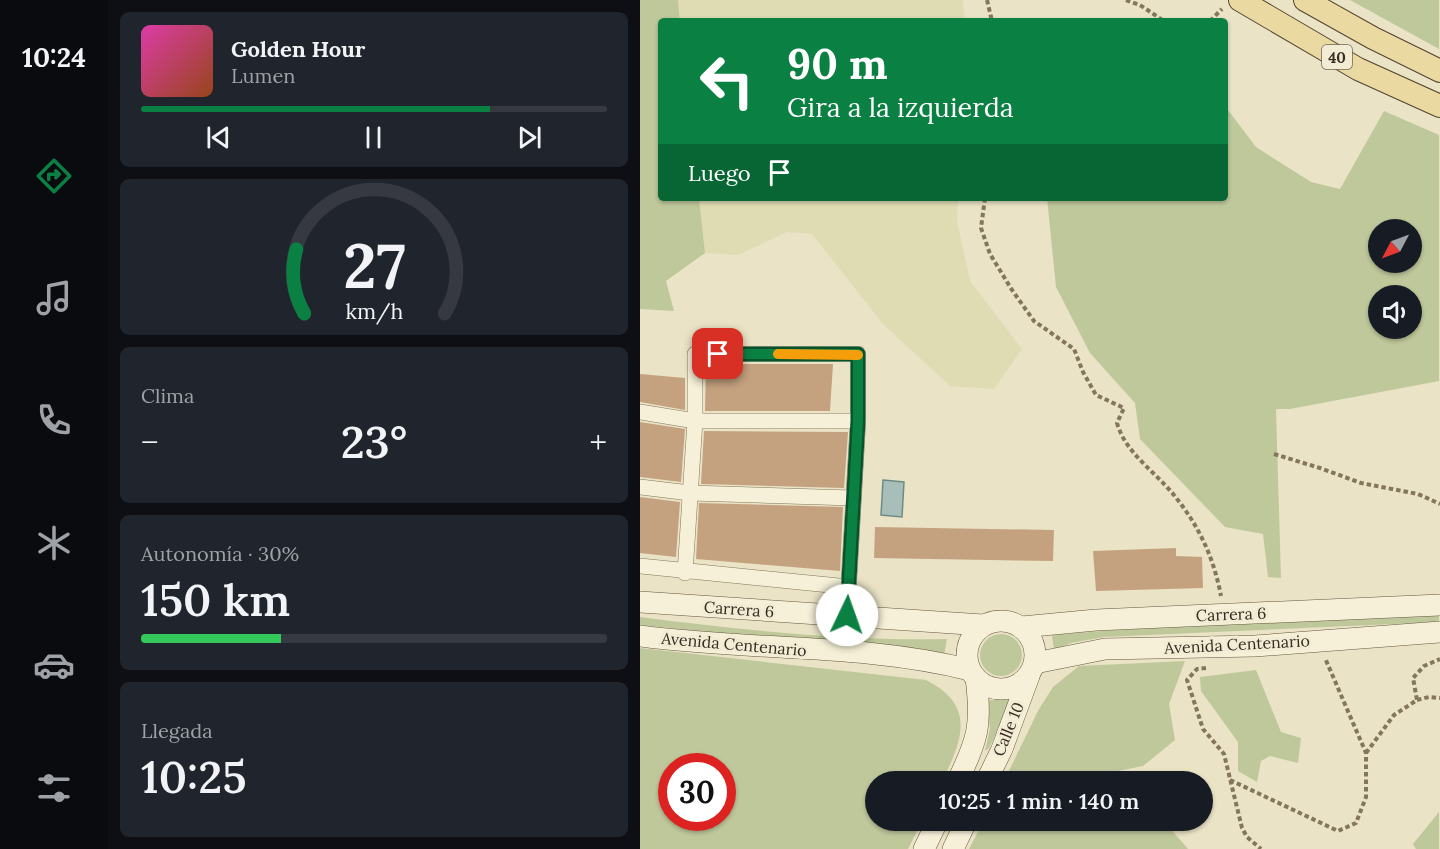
<!DOCTYPE html>
<html lang="es">
<meta charset="utf-8">
<style>
body{margin:0;font-family:Lora,serif;background:#20242c;color:#f1f3f6;height:100vh;display:flex;flex-direction:column;font-size:22px;white-space:nowrap}
*{box-sizing:border-box;margin:0}
p{font-size:20px;color:#9ea1a6}
.icon{flex:none;width:33px;height:33px;fill:none;stroke:currentColor;stroke-width:2;stroke-linecap:round;stroke-linejoin:round}
.map{position:relative;flex:1;overflow:hidden}
.side{display:flex;flex-direction:column;gap:12px;padding:12px;background:#0d0f14;width:532px}
.side>*{flex:none}
.banner{position:absolute;left:18px;top:18px;width:570px;height:183px;border-radius:6px;box-shadow:0 2px 4px #0004;background:#0b8043;color:#fff;overflow:hidden}
.needle{width:39px;rotate:229deg}
.fabs{position:absolute;left:728px;top:219px;display:grid;gap:12px}
.fabs a{display:grid;place-items:center;width:54px;height:54px;border-radius:50%;background:#171b24;box-shadow:0 2px 4px #0004;font-size:30px}
.speed{position:absolute;left:18px;top:753px;display:flex;gap:12px;font-size:30px;font-weight:700;text-align:center}
.speed>*{display:grid;place-content:center;width:78px;height:78px;border-radius:50%;background:#171b24;box-shadow:0 2px 4px #0004;line-height:1}
.speed .limit{border:9px solid #d22;background:#fff;color:#111}
.pin{position:absolute;display:grid;place-items:center;width:51px;height:51px;color:#fff;margin:-26px;border-radius:12px;box-shadow:0 3px 9px #0006}
.me{position:absolute;width:66px;margin:-33px;rotate:3deg;stroke-linejoin:round;filter:drop-shadow(0 0 4px #0008)}
.turn{display:flex;align-items:center;gap:21px;height:126px;padding:0 30px;font-size:27px}
.turn .icon{width:78px;height:78px;stroke-width:2.5}
.turn b{display:block;font-size:42px;line-height:51px}
.then{display:flex;align-items:center;height:57px;padding:0 30px;background:#0003;gap:12px;font-size:22px}
.big{font-size:45px;font-weight:600;line-height:1.1}
.side .card{flex:1;display:flex;flex-direction:column;justify-content:center;gap:9px;min-width:0;padding:0 21px;border-radius:9px;background:#20242c}
.side .dial{align-items:center;gap:0}
.dial svg{height:156px;overflow:visible;fill:none;stroke:#363941;stroke-width:7;stroke-linecap:round;text-anchor:middle}
.dial text{fill:#f1f3f6;stroke:none}
.song{display:flex;align-items:center;gap:18px}
.cover{width:72px;height:72px;border-radius:9px;background:linear-gradient(135deg,hsl(320 70% 55%),hsl(20 70% 35%))}
.played{height:6px;border-radius:3px;background:linear-gradient(90deg,#0b8043 75%,#363941 75%)}
.keys{display:flex;justify-content:space-around;direction:ltr}
.heat{display:flex;justify-content:space-between;align-items:center;font-size:33px;direction:ltr}
.charge{height:9px;border-radius:4px;background:linear-gradient(90deg,#34c759 30%,#363941 0)}
.trip{position:absolute;left:225px;top:771px;width:348px;height:60px;border-radius:30px;background:#171b24;box-shadow:0 2px 4px #0004;font-weight:600;line-height:60px;text-align:center}
main{display:flex;flex:1;min-height:0}
.tab-bar{display:flex;flex-direction:column;width:108px;justify-content:space-around;align-items:center;background:#090b0e;color:#9ea1a6}
.tab-bar .icon{width:42px;height:42px}
.tab-bar .on{color:#0b8043}
.tab-bar b{font-size:27px;color:#f1f3f6}
.map>svg:first-child{display:block}
</style>
<main>
<nav class="tab-bar">
<b>10:24</b>
<svg class="icon on" aria-label="directions" viewBox="0 0 24 24"><path d="M12 3l9 9-9 9-9-9zM9 14v-3h6M13 9l2 2-2 2"/></svg>
<svg class="icon" aria-label="music" viewBox="0 0 24 24"><path d="M9 18V5l10-2v13"/><circle cx="6" cy="18" r="3"/><circle cx="16" cy="16" r="3"/></svg>
<svg class="icon" aria-label="phone" viewBox="0 0 24 24"><path d="M5 4h4l2 5-3 2q2 4 5 5l2-3 5 2v4C11 20 4 13 5 4z"/></svg>
<svg class="icon" aria-label="climate" viewBox="0 0 24 24"><path d="M12 3v18M4 7l16 10M4 17L20 7"/></svg>
<svg class="icon" aria-label="car" viewBox="0 0 24 24"><path d="M5 17H2v-5l4-1 3-4h7l3 4 3 1v5h-3M9 17h6M6 11h13"/><circle cx="7" cy="17" r="2"/><circle cx="17" cy="17" r="2"/></svg>
<svg class="icon" aria-label="filters" viewBox="0 0 24 24"><path d="M4 7h16M4 17h16"/><circle cx="9" cy="7" r="2"/><circle cx="15" cy="17" r="2"/></svg>
</nav>
<section class="side">
<div class="card">
<div class="song"><i class="cover"></i><div><b>Golden Hour</b><p>Lumen</p></div></div>
<div class="played"></div>
<div class="keys"><svg class="icon" aria-label="previous" viewBox="0 0 24 24"><path d="M18 5L8 12l10 7zM5 5v14"/></svg><svg class="icon" aria-label="pause" viewBox="0 0 24 24"><path d="M8 5v14M16 5v14"/></svg><svg class="icon" aria-label="next" viewBox="0 0 24 24"><path d="M6 5l10 7-10 7zM19 5v14"/></svg></div>
</div>
<div class="card dial"><svg viewBox="0 0 100 80">
<path d="M14 69A42 42 0 1 1 86 69"/>
<path d="M14 69A42 42 0 0 1 10 36" stroke="#0b8043"/>
<text x="50" y="56" font-size="32" font-weight="700">27</text>
<text x="50" y="72" font-size="11">km/h</text>
</svg></div>
<div class="card"><p>Clima</p>
<div class="heat"><a>−</a><b class="big">23°</b><a>+</a></div>
</div>
<div class="card"><p>Autonomía · 30%</p><b class="big">150 km</b><div class="charge"></div></div>
<div class="card"><p>Llegada</p><b class="big">10:25</b></div>
</section>
<div class="map">
<svg width="800" height="849" viewBox="0 0 800 849">
<rect width="100%" height="100%" fill="#eae3c6"/>
<g fill="#dfdcb4">
<path d="M38 0H323L325 21H40Z"/>
<path d="M59 198H318L317 221 330 281 382 349 354 389 310 386 243 324 172 234 147 232 98 255 65 253Z"/>
</g>
<g fill="#bfc89b" fill-rule="evenodd">
<path d="M0 0H38L40 21H21V198H59L65 253 26 281 34 311 0 309Z"/>
<path d="M710 0H799V49Z"/>
<path d="M585 106 616 147 671 182 700 189 744 111 799 135V381L650 409H636L641 578 628 577 623 534 585 527 500 439 495 403 450 353 416 287 407 198H585ZM738 230H771V262H738ZM738 296H771V328H738Z"/>
<path d="M799 615V622L464 637 431 643 414 650 412 635 473 630Z"/>
<path d="M0 617C101 630 205 641 307 639L304 656 0 625Z"/>
<circle cx="361" cy="655" r="21"/>
<path d="M0 648 286 680C336 705 323 740 302 781L236 782V820L282 821 268 849H0ZM82 766V818H32V766Z"/>
<path d="M545 661 529 704 535 740 503 766 448 777 441 781H364L399 709 413 687 439 666Z"/>
<path d="M616 670 641 732 661 738 658 763 630 756 621 761 617 782 598 771V742L561 691 560 677Z"/>
<path d="M346 700H373L349 748 345 751 350 728Z"/>
<path d="M799 812V849H776L773 844Z"/>
<path d="M344 820H425L427 823 440 820 524 821 548 849H329Z"/>
</g>
<path fill="#a7beb9" stroke="#6e8c87" stroke-width="1.5" d="M243 480 264 482 262 517 241 515Z"/>
<g fill="#c5a27f">
<path d="M66 364H193L190 411H65Z"/>
<path d="M0 374 45 378V410L0 402Z"/>
<path d="M0 422 45 429 41 482 0 477Z"/>
<path d="M64 431 208 432 204 488 61 484Z"/>
<path d="M0 497 40 502 36 557 0 553Z"/>
<path d="M59 503 203 507 200 571 56 559Z"/>
<path d="M235 527 414 530 413 561 234 558Z"/>
<path d="M536 548V556L562 557 563 588 456 591 453 551Z"/>
</g>
<g fill="none" stroke-linecap="round" stroke-linejoin="round">
<defs>
<g id="street">
<path d="M0 412 55 421H218"/>
<path d="M0 487 50 493 213 498"/>
<path d="M0 566 209 587"/>
<path d="M45 573 55 421V354H218V421L207 616"/>
</g>
<g id="secondary">
<path d="M0 602 343 625"/>
<circle cx="361" cy="655" r="34"/>
<path d="M382 627 456 620 800 605"/>
<path d="M0 636C110 651 223 643 330 670"/>
<path d="M395 663 465 649 615 646 800 632"/>
<path d="M317 782C338 740 342 724 336 678"/>
<path d="M346 782 362 749 389 676"/>
<path d="M284 849 298 820"/>
<path d="M313 849 327 820"/>
</g>
<g id="primary">
<path d="M600 0 718 69 800 106"/>
<path d="M665 0 733 38 800 71"/>
</g>
</defs>
<use href="#street" stroke="#84755d" stroke-width="16"/>
<use href="#secondary" stroke="#665640" stroke-width="22"/>
<use href="#primary" stroke="#524331" stroke-width="24"/>
<g stroke="#84755d" stroke-width="4" stroke-dasharray="4.5 3" stroke-linecap="butt">
<path d="M347 0 352 21"/>
<path d="M486 0 500 5 524 21"/>
<path d="M570 21 582 9"/>
<path d="M345 198 341 228 350 254 372 290 394 321 434 349 443 372 456 395 484 408 477 423C486 455 518 473 537 499 560 528 574 559 581 596"/>
<path d="M634 454 680 468 721 483 778 494 800 504"/>
<path d="M566 668 557 669 547 680 563 729 584 754 602 828 607 837 621 849"/>
<path d="M777 700 789 697 800 698"/>
<path d="M726 753 754 715 777 700 773 678 784 666 800 659"/>
<path d="M590 780 698 831 716 823 726 797V753L685 658"/>
</g>
<use href="#street" stroke="#f6f0d8" stroke-width="15"/>
<use href="#secondary" stroke="#f6f0d8" stroke-width="21"/>
<use href="#primary" stroke="#eadaa1" stroke-width="22"/>
</g>
<g fill="none" stroke-linecap="round" stroke-linejoin="round">
<defs>
<path id="route" d="M78 354H218V421L207 615"/>
</defs>
<use href="#route" stroke="#07532c" stroke-width="15"/>
<use href="#route" stroke="#0b8043" stroke-width="10"/>
<path stroke="#f59e0b" stroke-width="10" d="M138 354 218 355"/>
</g>
<g text-anchor="middle" dominant-baseline="central" stroke-width="6" stroke-linejoin="round" paint-order="stroke">
<rect fill="#f3ecd5" stroke="#6f6656" stroke-width="1.5" x="682" y="45" width="30" height="24" rx="4.5"/>
<g font-size="15" font-weight="bold" fill="#362c20">
<text x="697" y="57">40</text>
</g>
<g font-size="16" fill="#362c20" stroke="#f3ecd5">
<text transform="translate(99 609) rotate(4)">Carrera 6</text>
<text transform="translate(591 614) rotate(-2)">Carrera 6</text>
<text transform="translate(94 644) rotate(5)">Avenida Centenario</text>
<text transform="translate(597 644) rotate(-3)">Avenida Centenario</text>
<text transform="translate(368 729) rotate(-68)">Calle 10</text>
</g>
</g>
</svg>
<div class="fabs">
<a><svg class="needle" viewBox="-14 -14 28 28"><path d="M0-13l5 13h-10z" fill="#e53935"/><path d="M0 13l5-13h-10z" fill="#9ea1a6"/></svg></a>
<a><svg class="icon" aria-label="sound" viewBox="0 0 24 24"><path d="M4 9h4l5-4v14l-5-4H4zM17 9q2 3 0 6"/></svg></a>
</div>
<div class="speed"><div class="limit">30</div></div>
<div class="pin" style="left:78px;top:354px;background:#d93025"><svg class="icon" aria-label="arrive" viewBox="0 0 24 24"><path d="M6 21V4h12l-3 4 3 4H6"/></svg></div>
<svg class="me" style="left:207px;top:615px" viewBox="-20 -20 40 40"><circle r="19" fill="#fff"/><path d="M0-13L10 11 0 6-10 11z" fill="#0b8043"/></svg>
<div class="trip">10:25 · 1 min · 140 m</div>
<div class="banner">
<div class="turn"><svg class="icon" aria-label="left" viewBox="0 0 24 24"><path d="M17 20v-9H6M10 6l-5 5 5 5"/></svg><div><b>90 m</b>Gira a la izquierda</div></div>
<div class="then">Luego<svg class="icon" aria-label="arrive" viewBox="0 0 24 24"><path d="M6 21V4h12l-3 4 3 4H6"/></svg></div>
</div>
</div>
</main>
